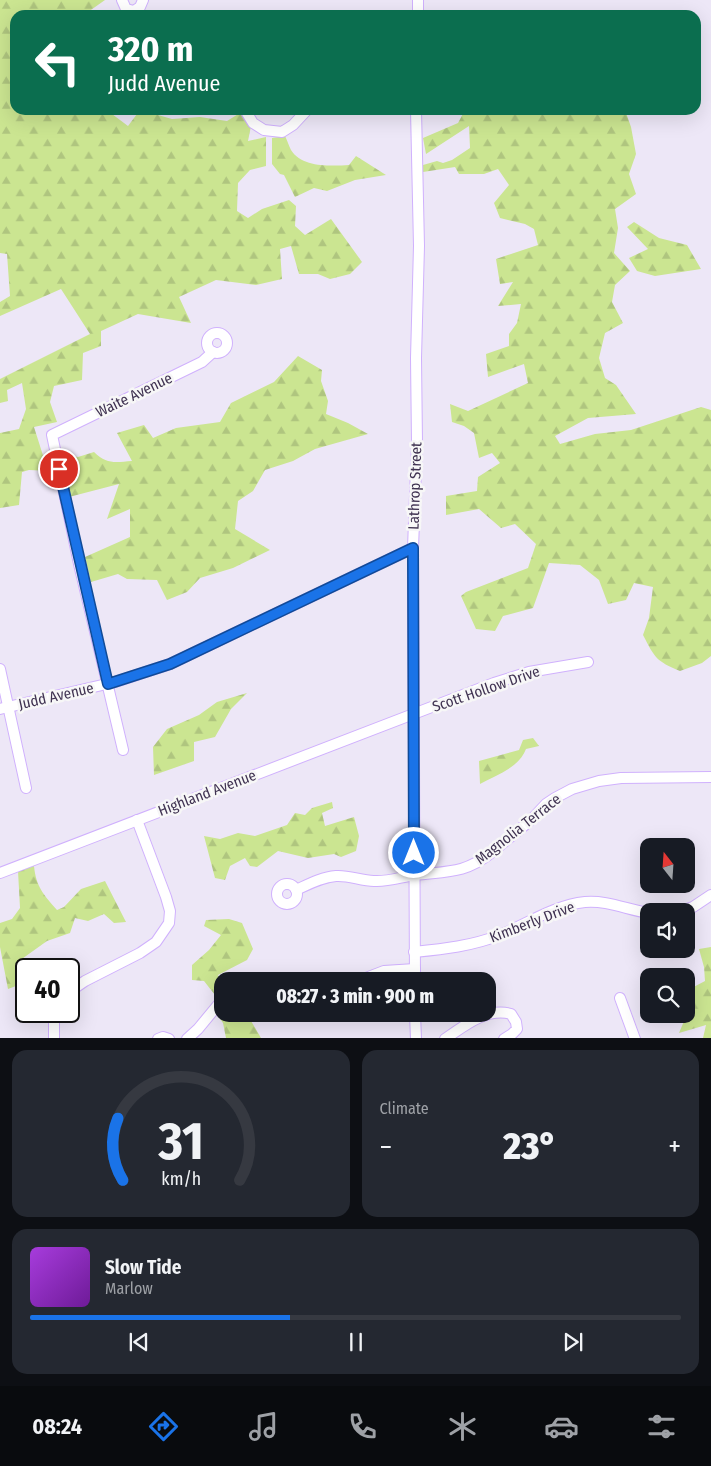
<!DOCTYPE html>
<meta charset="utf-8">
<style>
body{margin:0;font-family:"Fira Sans Condensed",sans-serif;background:#242831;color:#f1f3f6;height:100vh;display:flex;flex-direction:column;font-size:19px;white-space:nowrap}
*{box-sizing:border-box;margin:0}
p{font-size:16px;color:#9ea1a6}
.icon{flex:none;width:28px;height:28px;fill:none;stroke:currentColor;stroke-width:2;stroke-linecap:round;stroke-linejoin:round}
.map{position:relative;height:1038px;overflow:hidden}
.panel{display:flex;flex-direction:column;gap:12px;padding:12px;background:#0d0f14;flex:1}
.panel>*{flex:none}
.banner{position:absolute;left:10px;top:10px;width:691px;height:105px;border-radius:15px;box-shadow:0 5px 20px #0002;background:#0b6e4f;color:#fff;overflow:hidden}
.needle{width:32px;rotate:343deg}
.tools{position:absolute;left:640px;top:838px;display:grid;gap:10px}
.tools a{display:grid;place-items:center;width:55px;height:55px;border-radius:10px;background:#171b24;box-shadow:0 5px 20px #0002;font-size:25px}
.speed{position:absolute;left:15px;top:958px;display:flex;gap:10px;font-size:25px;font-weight:700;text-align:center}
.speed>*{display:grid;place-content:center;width:65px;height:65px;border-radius:50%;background:#171b24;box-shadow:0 5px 20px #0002;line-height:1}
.speed .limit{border:2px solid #111;border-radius:8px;background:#fff;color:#111}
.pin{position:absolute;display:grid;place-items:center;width:42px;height:42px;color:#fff;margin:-21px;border:2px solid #fff;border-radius:50%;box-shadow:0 1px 5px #0007}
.me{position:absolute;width:55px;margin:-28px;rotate:0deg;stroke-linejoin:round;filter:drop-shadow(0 0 4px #0008)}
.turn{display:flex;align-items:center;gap:18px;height:105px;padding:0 15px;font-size:22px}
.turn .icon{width:65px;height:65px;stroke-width:2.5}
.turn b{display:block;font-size:35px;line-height:42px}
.big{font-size:38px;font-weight:800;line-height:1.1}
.panel .widget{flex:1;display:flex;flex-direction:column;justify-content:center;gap:8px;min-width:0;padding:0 18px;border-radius:15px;background:#242831}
.panel .dial{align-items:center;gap:0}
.dial svg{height:130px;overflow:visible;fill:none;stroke:#363941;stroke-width:7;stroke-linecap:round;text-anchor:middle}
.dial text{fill:#f1f3f6;stroke:none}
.song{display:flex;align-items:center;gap:15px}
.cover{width:60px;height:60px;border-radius:8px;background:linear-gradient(135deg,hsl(280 70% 55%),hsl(280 70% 35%))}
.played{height:5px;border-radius:2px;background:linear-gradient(90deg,#1a73e8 40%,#363941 40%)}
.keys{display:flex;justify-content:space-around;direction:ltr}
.heat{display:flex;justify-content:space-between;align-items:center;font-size:28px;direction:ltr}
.panel .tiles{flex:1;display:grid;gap:12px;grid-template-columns:1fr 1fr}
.widget:last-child{grid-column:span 2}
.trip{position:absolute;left:214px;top:972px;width:282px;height:50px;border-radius:15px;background:#171b24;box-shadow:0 5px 20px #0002;font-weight:800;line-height:50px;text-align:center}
.dock{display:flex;height:80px;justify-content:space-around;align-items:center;background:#090b0e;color:#9ea1a6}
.dock .icon{width:35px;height:35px}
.dock .selected{color:#1a73e8}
.dock b{font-size:22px;color:#f1f3f6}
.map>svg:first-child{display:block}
</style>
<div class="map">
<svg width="711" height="1039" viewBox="0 0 711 1039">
<defs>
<pattern id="forest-firs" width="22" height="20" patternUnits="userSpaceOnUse" patternTransform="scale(1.25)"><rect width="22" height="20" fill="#cbe591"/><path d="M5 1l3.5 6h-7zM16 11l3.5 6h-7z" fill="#afc57f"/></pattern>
</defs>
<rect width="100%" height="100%" fill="#ede7f7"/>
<g fill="url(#forest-firs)">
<path d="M0 0H105L88 12V15H15V110H112V114L128 126 140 110H154L158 115 172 119 200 117 227 121 240 113 251 126 248 141 266 137V166L250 170 238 183 237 211 248 218 262 209 289 200 296 206 295 226 305 235 331 219 362 262 350 274 330 279 318 274H299L291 246 280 249 282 279 256 285 216 280 179 297 191 323 138 314 101 331V346L83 353 82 380 54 386 50 402 57 422 34 427 46 465 50 471 29 470 22 472 19 505 0 508V433L19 429 26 409 22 383 7 390 8 401 0 403V379L90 334 61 289 0 316V302L10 296 7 254 0 253Z"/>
<path d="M465 110H625L631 127 636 154 629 174 636 194 615 209 618 228 614 253 630 271 615 285 612 302 623 323 605 333 599 358 605 378 616 385 636 414 588 418 555 436 560 444 595 434 631 430 701 407 711 410V656L702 663 680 671C656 661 655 658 643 635L649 618 653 587 634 583 626 600 608 604 599 580 580 565 549 563 533 608 503 616 495 631 476 629 461 596 466 592 528 568 536 544 515 524 501 528 479 509 446 515V496L477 491 478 477 500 463 492 453 479 458 474 433 464 426 452 422 450 404 468 411 528 383 524 364 488 377 486 354 509 346V334L517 323 521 304 498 306 513 282 500 284 496 259 538 245 534 229 525 224 500 218 494 203 509 185 498 169 484 174H459L455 167 423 172V165L437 161 443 163 452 160 470 148 469 126 426 154 423 138 458 123Z"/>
<path d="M285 136C287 140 289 146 291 150 302 168 332 166 349 165L356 156 386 175 355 180 327 191 314 188 295 197 284 175 280 174 272 164V138Z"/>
<path d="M634 222 659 238 687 245 701 269 655 276 637 271 629 258 648 249 627 227Z"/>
<path d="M298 356 322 370 321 381 328 401 326 414 348 423 368 434 315 449 293 461 265 470 253 491 238 501 235 529 270 550 233 568 200 578 187 592 167 600 157 580 127 579 118 574 91 582 85 557 130 537V509L107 519 119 484 69 497 62 454 78 457 94 452C107 465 116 462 132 461L117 433 144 425 153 438 176 428 220 422 231 403 274 382Z"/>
<path d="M247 693 231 709 215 737 194 742V761L154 775 153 747 167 729 199 715 217 702Z"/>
<path d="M533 738 539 746 526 749C519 768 496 775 480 784L479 761 519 750 523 740Z"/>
<path d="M332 802 333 808 322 813 325 826 354 817 359 836 356 851 341 857 334 854 308 858 278 851 257 867 250 866 245 858 230 866 225 880 215 878 204 836 220 839 238 833 255 836 287 825 295 813 305 815 312 808Z"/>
<path d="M34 866C36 887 44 895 57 910L64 907 81 889 105 881 126 922 114 923 104 914 88 921 75 918 70 933 47 941 19 961 16 986 8 989 0 947V923L12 919 20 908 18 871Z"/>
<path d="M229 919 242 923 253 949 247 960 218 975 222 984V990L215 995 204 981 192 980V965L209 950 221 935 204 926 206 920Z"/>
<path d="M711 947V1038H703L706 1025 679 1033 690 1007 686 991 705 981 704 967 699 949Z"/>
<path d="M222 1006V1014H247L261 1038H226L223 1023 216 1013Z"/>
</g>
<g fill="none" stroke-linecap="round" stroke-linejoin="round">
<defs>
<g id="minor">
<path d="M122 0 126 9 134 11 140 7 143 0"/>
<path d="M418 0V15"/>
<path d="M245 110 253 123 264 130 282 132 293 125 307 110"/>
<circle cx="217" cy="343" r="10"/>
<path d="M0 669 26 788"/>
<path d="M0 709 115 682 170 664 413 548"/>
<path d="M123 750 79 564 52 435 202 362 213 352"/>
<path d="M0 873 494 683 529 672 588 662"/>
<circle cx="287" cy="894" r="10"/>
<path d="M296 890C309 884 322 877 336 876 349 875 361 881 374 881 388 882 401 877 415 875 447 871 464 874 491 853L531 820 546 804 555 798 572 789 599 781 621 778 711 777"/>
<path d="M682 911 693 907 711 895"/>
<path d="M414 952C444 949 472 946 500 935 527 924 555 905 585 902 607 900 628 910 649 913"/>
<path d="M358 981 384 971 415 969"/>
<path d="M415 981 413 548 417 443 416 358 419 246 416 110"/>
<path d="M69 992 85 981 140 953 156 942 169 923 170 911 166 897 137 820"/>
<path d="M620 998 635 1039"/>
<path d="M415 1014 416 1039"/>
<path d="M54 1039V1018L57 1011"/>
<path d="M158 1039 163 1037 169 1039"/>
<path d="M187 1039 198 1029 222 1000"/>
<path d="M445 1039C464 1026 487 1007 511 1014L516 1022 517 1029 512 1034 504 1039"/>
</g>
</defs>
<use href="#minor" stroke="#d0b1fd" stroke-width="12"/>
<use href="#minor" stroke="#fff" stroke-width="10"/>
</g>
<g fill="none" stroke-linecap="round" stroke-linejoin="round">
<defs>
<path id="route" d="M59 469 108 684 170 664 413 548 414 853"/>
</defs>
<use href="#route" stroke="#114b97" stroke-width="12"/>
<use href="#route" stroke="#1a73e8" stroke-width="9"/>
</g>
<g text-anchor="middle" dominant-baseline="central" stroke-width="5" stroke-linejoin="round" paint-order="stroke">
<g font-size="15" fill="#403352" stroke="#f7f7f7">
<text transform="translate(134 395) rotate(-26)">Waite Avenue</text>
<text transform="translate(415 486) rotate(-88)">Lathrop Street</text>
<text transform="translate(486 689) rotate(-19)">Scott Hollow Drive</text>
<text transform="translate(56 696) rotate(-13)">Judd Avenue</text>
<text transform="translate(207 793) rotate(-21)">Highland Avenue</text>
<text transform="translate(518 829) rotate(-38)">Magnolia Terrace</text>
<text transform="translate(532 922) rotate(-21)">Kimberly Drive</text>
</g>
</g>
</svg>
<div class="tools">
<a><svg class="needle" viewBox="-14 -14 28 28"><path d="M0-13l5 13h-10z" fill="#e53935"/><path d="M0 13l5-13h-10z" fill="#9ea1a6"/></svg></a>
<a><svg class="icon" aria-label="sound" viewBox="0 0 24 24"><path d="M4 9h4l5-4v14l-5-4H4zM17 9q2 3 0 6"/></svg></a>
<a><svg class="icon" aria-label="search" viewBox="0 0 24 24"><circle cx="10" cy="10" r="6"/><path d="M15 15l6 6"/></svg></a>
</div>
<div class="speed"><div class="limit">40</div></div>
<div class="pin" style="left:59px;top:469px;background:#d93025"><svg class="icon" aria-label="arrive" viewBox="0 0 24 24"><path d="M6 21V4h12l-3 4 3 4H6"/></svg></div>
<svg class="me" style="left:414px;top:853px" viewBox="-20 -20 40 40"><circle r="17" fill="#1a73e8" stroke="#fff" stroke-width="3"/><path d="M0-11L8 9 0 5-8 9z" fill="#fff"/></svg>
<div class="trip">08:27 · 3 min · 900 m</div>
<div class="banner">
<div class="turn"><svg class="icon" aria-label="left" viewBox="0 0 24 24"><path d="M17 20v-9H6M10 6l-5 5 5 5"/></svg><div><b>320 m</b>Judd Avenue</div></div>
</div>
</div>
<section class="panel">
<div class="tiles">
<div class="widget dial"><svg viewBox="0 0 100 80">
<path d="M14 69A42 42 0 1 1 86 69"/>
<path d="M14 69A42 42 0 0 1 11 31" stroke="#1a73e8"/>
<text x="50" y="56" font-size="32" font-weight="700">31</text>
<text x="50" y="72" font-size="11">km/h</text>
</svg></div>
<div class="widget"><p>Climate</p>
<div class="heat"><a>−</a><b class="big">23°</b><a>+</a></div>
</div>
<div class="widget">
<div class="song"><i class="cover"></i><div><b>Slow Tide</b><p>Marlow</p></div></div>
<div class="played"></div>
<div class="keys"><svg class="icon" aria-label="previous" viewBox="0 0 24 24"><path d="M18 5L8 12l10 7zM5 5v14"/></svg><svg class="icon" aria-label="pause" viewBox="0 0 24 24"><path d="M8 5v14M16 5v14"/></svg><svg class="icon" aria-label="next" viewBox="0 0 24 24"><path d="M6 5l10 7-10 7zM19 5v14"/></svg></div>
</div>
</div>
</section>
<nav class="dock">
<b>08:24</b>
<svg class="icon selected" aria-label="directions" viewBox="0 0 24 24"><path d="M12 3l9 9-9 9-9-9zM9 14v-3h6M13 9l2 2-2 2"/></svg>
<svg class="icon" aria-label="music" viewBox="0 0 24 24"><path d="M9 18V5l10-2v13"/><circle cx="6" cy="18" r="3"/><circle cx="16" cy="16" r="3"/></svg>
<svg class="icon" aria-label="phone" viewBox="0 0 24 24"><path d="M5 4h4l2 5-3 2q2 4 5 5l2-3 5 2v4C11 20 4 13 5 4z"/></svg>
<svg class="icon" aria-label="climate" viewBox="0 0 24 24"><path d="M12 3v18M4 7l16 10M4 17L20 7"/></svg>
<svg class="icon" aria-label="car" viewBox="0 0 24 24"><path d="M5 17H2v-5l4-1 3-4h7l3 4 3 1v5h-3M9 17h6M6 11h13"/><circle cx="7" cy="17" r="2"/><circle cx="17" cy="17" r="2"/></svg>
<svg class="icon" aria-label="filters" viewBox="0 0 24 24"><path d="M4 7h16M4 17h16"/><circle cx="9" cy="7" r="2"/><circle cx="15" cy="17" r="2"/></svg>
</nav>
